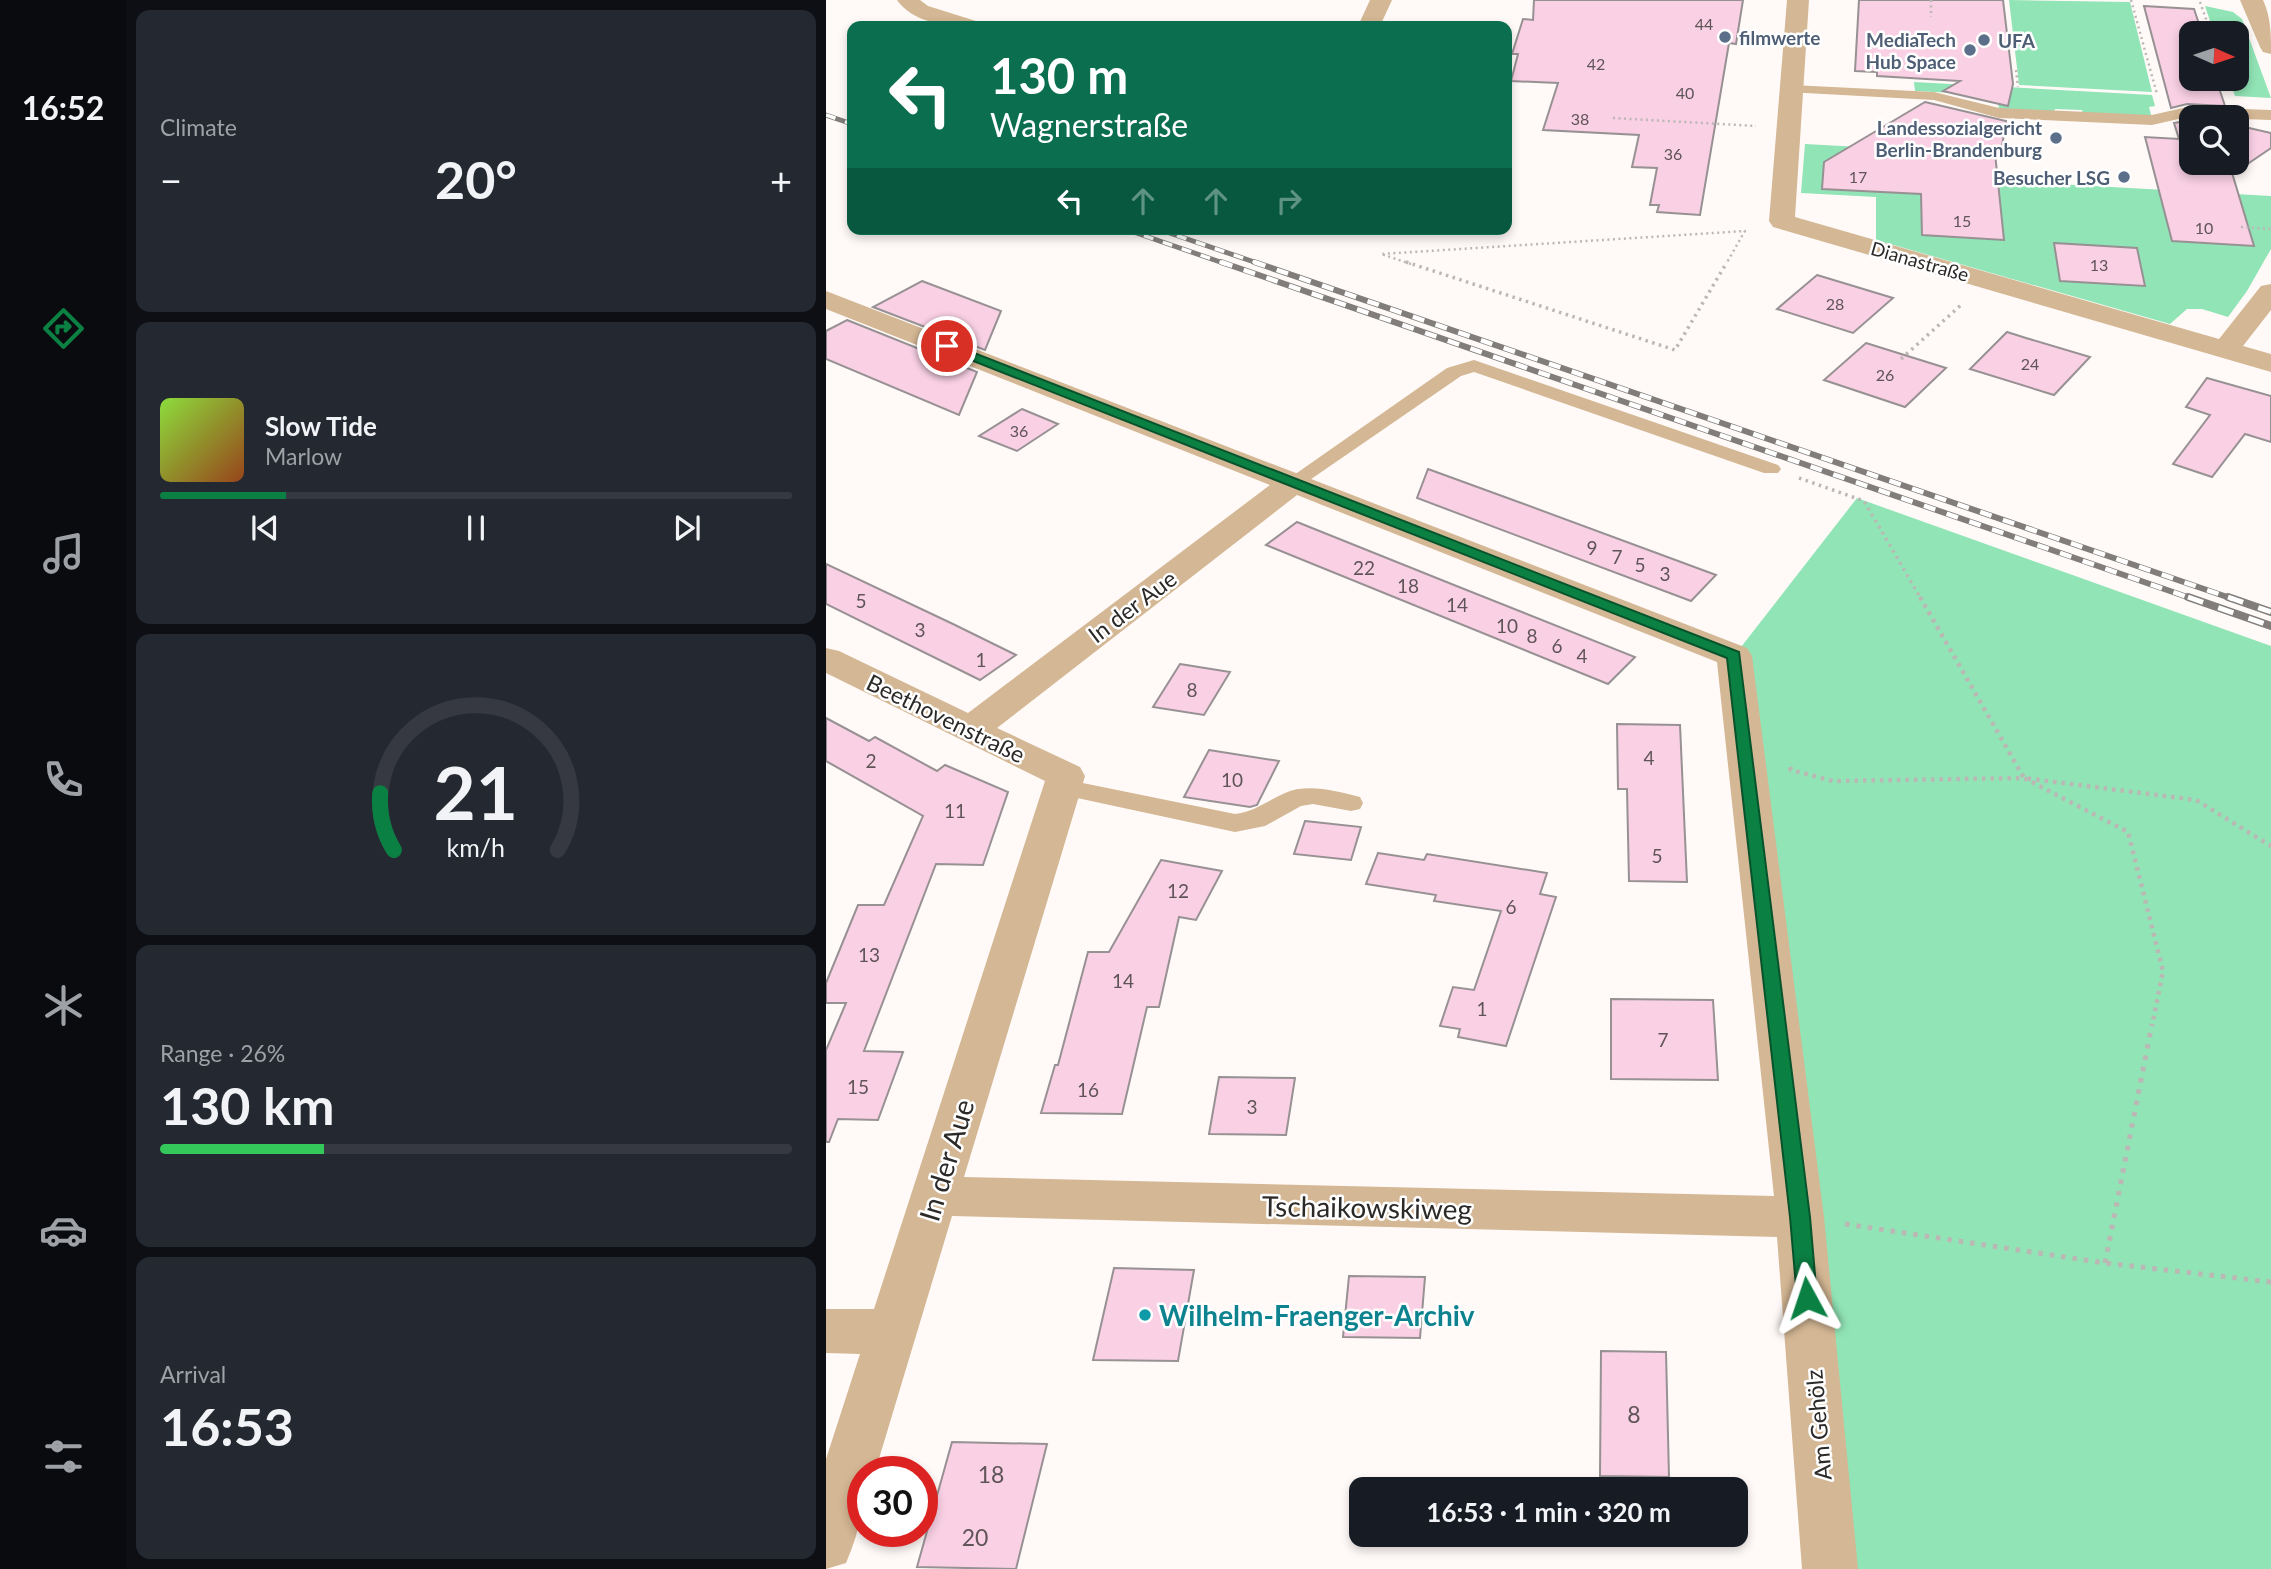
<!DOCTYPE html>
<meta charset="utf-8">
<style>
body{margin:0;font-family:Lato,sans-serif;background:#242831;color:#f1f3f6;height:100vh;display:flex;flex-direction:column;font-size:26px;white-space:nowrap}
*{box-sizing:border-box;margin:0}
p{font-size:23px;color:#9ea1a6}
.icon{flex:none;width:38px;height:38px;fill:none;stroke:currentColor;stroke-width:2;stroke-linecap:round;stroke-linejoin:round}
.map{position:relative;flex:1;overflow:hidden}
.drawer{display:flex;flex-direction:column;gap:10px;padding:10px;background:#0d0f14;width:700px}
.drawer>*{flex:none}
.banner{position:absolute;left:21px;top:21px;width:665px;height:214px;border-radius:14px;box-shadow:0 4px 10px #0003;background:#0b6e4f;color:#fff;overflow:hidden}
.needle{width:46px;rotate:93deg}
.tools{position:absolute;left:1353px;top:21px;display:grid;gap:14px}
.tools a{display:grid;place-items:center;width:70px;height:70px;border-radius:14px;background:#171b24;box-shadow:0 4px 10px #0003;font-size:35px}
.speed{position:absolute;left:21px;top:1456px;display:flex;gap:14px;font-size:35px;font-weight:700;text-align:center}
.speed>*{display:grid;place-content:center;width:91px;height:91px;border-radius:50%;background:#171b24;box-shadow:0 4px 10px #0003;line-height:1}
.speed .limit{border:10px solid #d22;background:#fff;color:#111}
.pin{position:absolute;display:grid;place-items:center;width:60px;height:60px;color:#fff;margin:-30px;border:4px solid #fff;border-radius:50%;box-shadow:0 2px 7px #0007}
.me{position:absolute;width:77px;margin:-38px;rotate:355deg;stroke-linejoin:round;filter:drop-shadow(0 0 5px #0008)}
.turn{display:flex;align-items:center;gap:24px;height:147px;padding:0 28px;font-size:32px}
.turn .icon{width:91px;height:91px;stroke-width:2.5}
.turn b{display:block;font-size:49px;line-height:60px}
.lanes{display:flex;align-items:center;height:66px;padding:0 28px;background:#0003;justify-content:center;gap:35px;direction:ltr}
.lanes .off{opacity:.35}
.big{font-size:52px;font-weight:700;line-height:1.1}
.drawer .widget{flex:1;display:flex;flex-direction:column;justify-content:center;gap:10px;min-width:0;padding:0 24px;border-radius:14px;background:#242831}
.drawer .dial{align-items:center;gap:0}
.dial svg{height:182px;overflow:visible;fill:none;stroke:#363941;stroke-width:7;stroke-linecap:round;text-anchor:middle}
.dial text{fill:#f1f3f6;stroke:none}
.song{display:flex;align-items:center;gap:21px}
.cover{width:84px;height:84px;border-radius:10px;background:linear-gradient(135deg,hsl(90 70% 55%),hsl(20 70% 35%))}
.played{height:7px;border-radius:4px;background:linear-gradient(90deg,#0b8043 20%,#363941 20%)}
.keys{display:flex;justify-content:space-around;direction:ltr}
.heat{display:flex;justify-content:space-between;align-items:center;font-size:38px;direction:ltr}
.charge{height:10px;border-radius:5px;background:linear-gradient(90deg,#34c759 26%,#363941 0)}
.trip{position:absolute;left:523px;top:1477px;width:399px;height:70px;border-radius:14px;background:#171b24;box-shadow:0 4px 10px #0003;font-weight:700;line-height:70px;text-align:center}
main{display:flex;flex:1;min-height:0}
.tabs{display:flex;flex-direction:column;width:126px;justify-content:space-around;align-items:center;background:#090b0e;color:#9ea1a6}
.tabs .icon{width:49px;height:49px}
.tabs .on{color:#0b8043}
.tabs b{font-size:32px;color:#f1f3f6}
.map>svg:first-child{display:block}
</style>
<main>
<nav class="tabs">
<b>16:52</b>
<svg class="icon on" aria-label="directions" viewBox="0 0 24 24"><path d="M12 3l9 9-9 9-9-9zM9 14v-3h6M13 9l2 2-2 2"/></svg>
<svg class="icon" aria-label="music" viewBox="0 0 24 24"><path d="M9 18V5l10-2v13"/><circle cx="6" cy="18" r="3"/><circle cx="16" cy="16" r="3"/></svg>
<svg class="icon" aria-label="phone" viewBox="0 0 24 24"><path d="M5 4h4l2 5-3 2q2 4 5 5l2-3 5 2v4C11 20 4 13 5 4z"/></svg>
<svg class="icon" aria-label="climate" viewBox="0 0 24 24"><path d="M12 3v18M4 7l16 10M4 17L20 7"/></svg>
<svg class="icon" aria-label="car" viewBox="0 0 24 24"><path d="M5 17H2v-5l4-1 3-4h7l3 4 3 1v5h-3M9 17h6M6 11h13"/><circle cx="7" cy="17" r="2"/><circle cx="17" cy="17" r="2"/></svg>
<svg class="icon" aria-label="filters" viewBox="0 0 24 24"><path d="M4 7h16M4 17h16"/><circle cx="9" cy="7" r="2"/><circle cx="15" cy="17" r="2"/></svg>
</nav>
<section class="drawer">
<div class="widget"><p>Climate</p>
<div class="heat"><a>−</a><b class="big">20°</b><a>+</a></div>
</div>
<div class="widget">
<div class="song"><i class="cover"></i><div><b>Slow Tide</b><p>Marlow</p></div></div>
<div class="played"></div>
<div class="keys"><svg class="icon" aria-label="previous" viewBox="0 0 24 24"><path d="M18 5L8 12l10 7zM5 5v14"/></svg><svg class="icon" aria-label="pause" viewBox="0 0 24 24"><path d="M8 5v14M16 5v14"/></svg><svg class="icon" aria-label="next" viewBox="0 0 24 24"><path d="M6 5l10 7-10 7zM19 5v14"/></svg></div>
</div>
<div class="widget dial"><svg viewBox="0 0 100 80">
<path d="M14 69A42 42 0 1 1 86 69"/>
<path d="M14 69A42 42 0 0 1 8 44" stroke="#0b8043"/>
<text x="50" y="56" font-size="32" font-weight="700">21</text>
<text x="50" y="72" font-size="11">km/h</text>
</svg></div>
<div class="widget"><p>Range · 26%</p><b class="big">130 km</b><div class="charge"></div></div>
<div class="widget"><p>Arrival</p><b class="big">16:53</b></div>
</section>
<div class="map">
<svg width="1445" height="1569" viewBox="0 0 1445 1569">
<rect width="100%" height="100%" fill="#fffaf7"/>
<g fill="#91e4b6">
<path d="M1183 0 1304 2 1326 92 1193 85Z"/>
<path d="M1379 6 1407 12 1416 19 1445 98 1409 96 1403 79H1410V33H1388Z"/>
<path d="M1088 82 1326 95 1329 106 1323 107 1326 118 1257 114 1256 110 1229 109 1228 112 1173 109 1172 102 1150 99V94L1089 91Z"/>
<path d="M979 144 1107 151 1109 177 1445 196V249L1421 291 1402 317 1376 309H1361L1344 324 1050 240V197L975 193Z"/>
<path d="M1031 498 1445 646V1569H1004L908 656Z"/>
</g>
<g fill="#f9d0e4" stroke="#979194" stroke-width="2">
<path d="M708 0H917L910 44 903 43 874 215 831 212 833 205H824L831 168 806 167 813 135 717 130 732 83 685 81 692 54H686L697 19 707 20Z"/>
<path d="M1033 0H1177L1187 84 1182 106 1117 91 1134 81 1051 76V72L1029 71Z"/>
<path d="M1318 6 1368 9 1376 33H1365V79H1390L1399 106 1361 104 1345 108Z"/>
<path d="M1099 102 1180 121 1175 153H1169L1178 240 1096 235 1095 194 996 189 998 162Z"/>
<path d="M1365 120V163H1410V125L1445 133V148L1417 167 1404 166 1428 246 1346 241 1319 137 1353 139 1348 123Z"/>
<path d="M1228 243 1311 248 1319 286 1234 281Z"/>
<path d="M991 275 1067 298 1027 333 951 309Z"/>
<path d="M96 281 175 311 159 350 47 307Z"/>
<path d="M21 320 151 372 133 415 0 359V331Z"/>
<path d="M1181 332 1200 338 1264 357 1228 395 1144 369Z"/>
<path d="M1040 343 1120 368 1079 407 998 380Z"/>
<path d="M1381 378 1445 396V442L1419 434 1386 477 1347 464 1384 415 1360 407Z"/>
<path d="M196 409 232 424 191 451 153 436Z"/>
<path d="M602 469 698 504 890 575 865 601 591 498Z"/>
<path d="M471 522 633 587 809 657 782 684 440 545Z"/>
<path d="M0 564 127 624 190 655 154 680 0 604Z"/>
<path d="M354 664 404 672 378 715 327 707Z"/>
<path d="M0 718 43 741 49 737 111 771 119 765 182 792 157 865 110 864 38 1051 77 1052 52 1120 12 1119 3 1142H0V1050L20 1003H0V983L32 905H58L97 816 0 761Z"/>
<path d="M791 724 854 725 861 882 803 881 801 789H792Z"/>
<path d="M383 750 453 761 431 805 424 807 358 797Z"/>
<path d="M479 821 535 827 525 860 468 854Z"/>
<path d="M552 853 598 860 601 854 721 873 714 894 730 897 680 1046 632 1037 634 1029 614 1026 627 987 648 990 675 911 608 901 610 895 540 884Z"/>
<path d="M335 860 396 871 370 920 353 917 333 1007H321L296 1114 215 1113 229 1065H232L262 952H283Z"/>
<path d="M785 999 887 1000 892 1080 785 1079Z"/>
<path d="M393 1077 469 1078 460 1135 383 1134Z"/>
<path d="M288 1268 368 1270 352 1361 267 1360Z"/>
<path d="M523 1276 599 1277 594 1338 517 1337Z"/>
<path d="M775 1351 840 1352 843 1477 774 1476Z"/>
<path d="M126 1442 221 1444 190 1569 91 1567Z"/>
</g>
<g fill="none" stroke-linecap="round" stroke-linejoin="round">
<g stroke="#bbb7b4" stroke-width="2.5" stroke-dasharray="2 3.5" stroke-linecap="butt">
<path d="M1105 0V17"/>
<path d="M1305 0 1331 94"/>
<path d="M1374 2 1385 33"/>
<path d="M1190 70 1192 87"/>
<path d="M787 118 930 126"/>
<path d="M1415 227 1445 229"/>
<path d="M585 264 555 254 919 231 900 264"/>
</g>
<g stroke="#bbb7b4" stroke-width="3.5" stroke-dasharray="2.5 4.5" stroke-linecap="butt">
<path d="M580 262 849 350 901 262"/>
<path d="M1075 359 1135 305"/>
<path d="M973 478 1038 501 1095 599"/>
</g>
<g stroke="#bbb7b4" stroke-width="4.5" stroke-dasharray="3.5 5" stroke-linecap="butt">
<path d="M1094 597 1198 778 1370 800 1445 846"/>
<path d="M964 767 965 770 1007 781 1198 778 1302 832 1337 971 1326 1026"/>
</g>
<g stroke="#bbb7b4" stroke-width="5" stroke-dasharray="4.5 7" stroke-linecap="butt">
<path d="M1019 1224 1279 1263 1445 1282"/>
<path d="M1279 1263 1326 1024"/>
</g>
<g fill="#d4b794" fill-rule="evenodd">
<path d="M966 85 1108 92 1173 108 1326 115 1361 107 1445 110V120L1361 117 1326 125 1173 118 1108 100 961 92 959 89Z"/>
<path d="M648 360 952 465 955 469 952 473H938L648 372 635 376 475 486H461L458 482 621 368Z"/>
<path d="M237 779 409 814C428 812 441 801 459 793 481 783 511 791 534 797L537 803 534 809 525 811 487 804 475 806 439 826 409 832 228 793 225 787 228 781Z"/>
</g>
<g fill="#d4b794" fill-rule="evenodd">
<path d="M71 0H94L102 6 150 21 153 26C125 27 89 25 71 0Z"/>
<path d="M544 0H566L554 26H532Z"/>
<path d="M961 0H983L969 217 1393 339 1435 286 1445 284V310L1417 346 1445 354V372L947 227 943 221Z"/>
<path d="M1414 0H1437C1445 17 1445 35 1445 54L1437 52 1434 47Z"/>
<path d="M0 291 921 648 926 656 998 1217 1032 1569H976L951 1237 126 1216 49 1472H37C37 1511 35 1527 20 1563L0 1569V1459L34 1354 0 1353V1309H48L219 781 0 673V648L13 651 142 713 444 485 0 309ZM471 495 891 662 948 1196 138 1177 259 776 254 767 171 728Z"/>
</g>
<defs>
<g id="rail-far2">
<path d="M0 115 26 124"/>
<path d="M299 229 400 264"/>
<path d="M332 229 434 264"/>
</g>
<g id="rail-far1">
<path d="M395 262 1367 599"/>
<path d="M428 262 1407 599"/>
</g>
<g id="rail">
<path d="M1362 597 1445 626"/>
<path d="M1402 597 1445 612"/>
</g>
</defs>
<use href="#rail-far2" stroke="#807d7b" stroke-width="5"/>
<use href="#rail-far1" stroke="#807d7b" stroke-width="6"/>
<use href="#rail" stroke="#807d7b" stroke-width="8"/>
<use href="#rail-far2" stroke="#fff" stroke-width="3.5" stroke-dasharray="10" stroke-linecap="butt"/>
<use href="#rail-far1" stroke="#fff" stroke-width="4.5" stroke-dasharray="12" stroke-linecap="butt"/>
<use href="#rail" stroke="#fff" stroke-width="5" stroke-dasharray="16" stroke-linecap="butt"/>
</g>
<path fill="#0b8043" stroke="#07532c" stroke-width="2" d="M117 344H125L913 652 984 1217 991 1298 988 1305 981 1307 974 1305 971 1298 964 1217 901 658 117 349Z"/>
<g fill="#5c6f8a" stroke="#fff" stroke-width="2.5">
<circle cx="899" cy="37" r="7"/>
<circle cx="1158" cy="40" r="7"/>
<circle cx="1144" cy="50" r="7"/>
<circle cx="1230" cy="138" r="7"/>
<circle cx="1298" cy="177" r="7"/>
</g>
<circle fill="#0f9aa8" stroke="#fff" stroke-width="2.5" cx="319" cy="1315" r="7"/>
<g text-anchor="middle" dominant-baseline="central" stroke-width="5" stroke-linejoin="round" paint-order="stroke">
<g font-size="16" fill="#5f5457">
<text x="878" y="23">44</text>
<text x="770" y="63">42</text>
<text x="859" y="92">40</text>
<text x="754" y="118">38</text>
<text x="847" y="153">36</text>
<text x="1032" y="176">17</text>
<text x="1136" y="220">15</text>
<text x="1378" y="227">10</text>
<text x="1273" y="264">13</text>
<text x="1009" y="303">28</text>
<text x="1204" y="363">24</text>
<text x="1059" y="374">26</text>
<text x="193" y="430">36</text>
</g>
<g font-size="19" font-weight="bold" fill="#4e5e75" stroke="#fff" text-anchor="end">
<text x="913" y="37" text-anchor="start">filmwerte</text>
<text x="1130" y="39">MediaTech<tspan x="1130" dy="22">Hub Space</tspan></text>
<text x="1172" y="40" text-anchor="start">UFA</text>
<text x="1216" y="127">Landessozialgericht<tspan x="1216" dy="22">Berlin-Brandenburg</tspan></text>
<text x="1284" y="177">Besucher LSG</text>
</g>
<g font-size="19" fill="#2c2a28" stroke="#fff">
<text transform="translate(1094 261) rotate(16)">Dianastraße</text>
</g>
<g font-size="19" fill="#5f5457">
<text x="766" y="547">9</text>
<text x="791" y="556">7</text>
<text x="814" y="564">5</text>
<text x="538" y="567">22</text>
<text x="839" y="573">3</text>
<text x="582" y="585">18</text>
<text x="35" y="600">5</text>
<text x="631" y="604">14</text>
<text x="681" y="625">10</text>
<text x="94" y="629">3</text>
<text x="706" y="635">8</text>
<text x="731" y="645">6</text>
<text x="756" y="655">4</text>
<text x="155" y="659">1</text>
<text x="366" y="689">8</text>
<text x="823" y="757">4</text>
<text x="45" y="760">2</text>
<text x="406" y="779">10</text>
<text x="129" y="810">11</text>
<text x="831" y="855">5</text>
<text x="352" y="890">12</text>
<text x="685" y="906">6</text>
<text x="43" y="954">13</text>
<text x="297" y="980">14</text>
<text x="656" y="1008">1</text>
<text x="837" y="1039">7</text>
<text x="32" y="1086">15</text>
<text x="262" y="1089">16</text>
<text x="426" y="1106">3</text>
</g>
<g font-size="23" fill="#2c2a28" stroke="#fff">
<text transform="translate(306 606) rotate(-37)">In der Aue</text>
<text transform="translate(120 718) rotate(26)">Beethovenstraße</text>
<text transform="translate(992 1425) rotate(-95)">Am Gehölz</text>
</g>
<g font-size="23" fill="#5f5457">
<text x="808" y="1414">8</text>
<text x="165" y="1474">18</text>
<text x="149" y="1537">20</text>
</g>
<g font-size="28" fill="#2c2a28" stroke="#fff">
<text transform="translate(120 1160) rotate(-73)">In der Aue</text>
<text transform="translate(541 1207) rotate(1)">Tschaikowskiweg</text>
</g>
<g font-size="28" font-weight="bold" fill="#0d838f" stroke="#fff" text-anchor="start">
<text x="333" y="1315">Wilhelm-Fraenger-Archiv</text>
</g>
</g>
</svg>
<div class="tools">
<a><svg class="needle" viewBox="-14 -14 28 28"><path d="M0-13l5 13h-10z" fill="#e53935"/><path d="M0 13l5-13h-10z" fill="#9ea1a6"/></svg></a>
<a><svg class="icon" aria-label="search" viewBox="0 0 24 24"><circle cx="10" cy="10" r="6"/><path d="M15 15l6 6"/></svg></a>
</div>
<div class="speed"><div class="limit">30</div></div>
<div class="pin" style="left:121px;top:346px;background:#d93025"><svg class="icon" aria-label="arrive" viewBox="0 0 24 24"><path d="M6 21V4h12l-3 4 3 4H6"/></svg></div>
<svg class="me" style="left:981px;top:1298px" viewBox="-20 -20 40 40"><path d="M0-17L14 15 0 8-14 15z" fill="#0b8043" stroke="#fff" stroke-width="4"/></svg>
<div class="trip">16:53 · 1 min · 320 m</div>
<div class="banner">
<div class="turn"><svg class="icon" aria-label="left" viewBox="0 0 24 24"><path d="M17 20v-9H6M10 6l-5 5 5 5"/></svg><div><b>130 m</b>Wagnerstraße</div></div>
<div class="lanes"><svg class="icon" aria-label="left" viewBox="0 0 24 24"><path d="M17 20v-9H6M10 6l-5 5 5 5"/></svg><svg class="icon off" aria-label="ahead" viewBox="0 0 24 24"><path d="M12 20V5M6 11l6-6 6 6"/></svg><svg class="icon off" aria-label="ahead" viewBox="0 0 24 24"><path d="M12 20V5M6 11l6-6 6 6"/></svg><svg class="icon off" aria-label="right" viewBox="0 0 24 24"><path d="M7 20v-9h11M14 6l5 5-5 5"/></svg></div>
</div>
</div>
</main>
